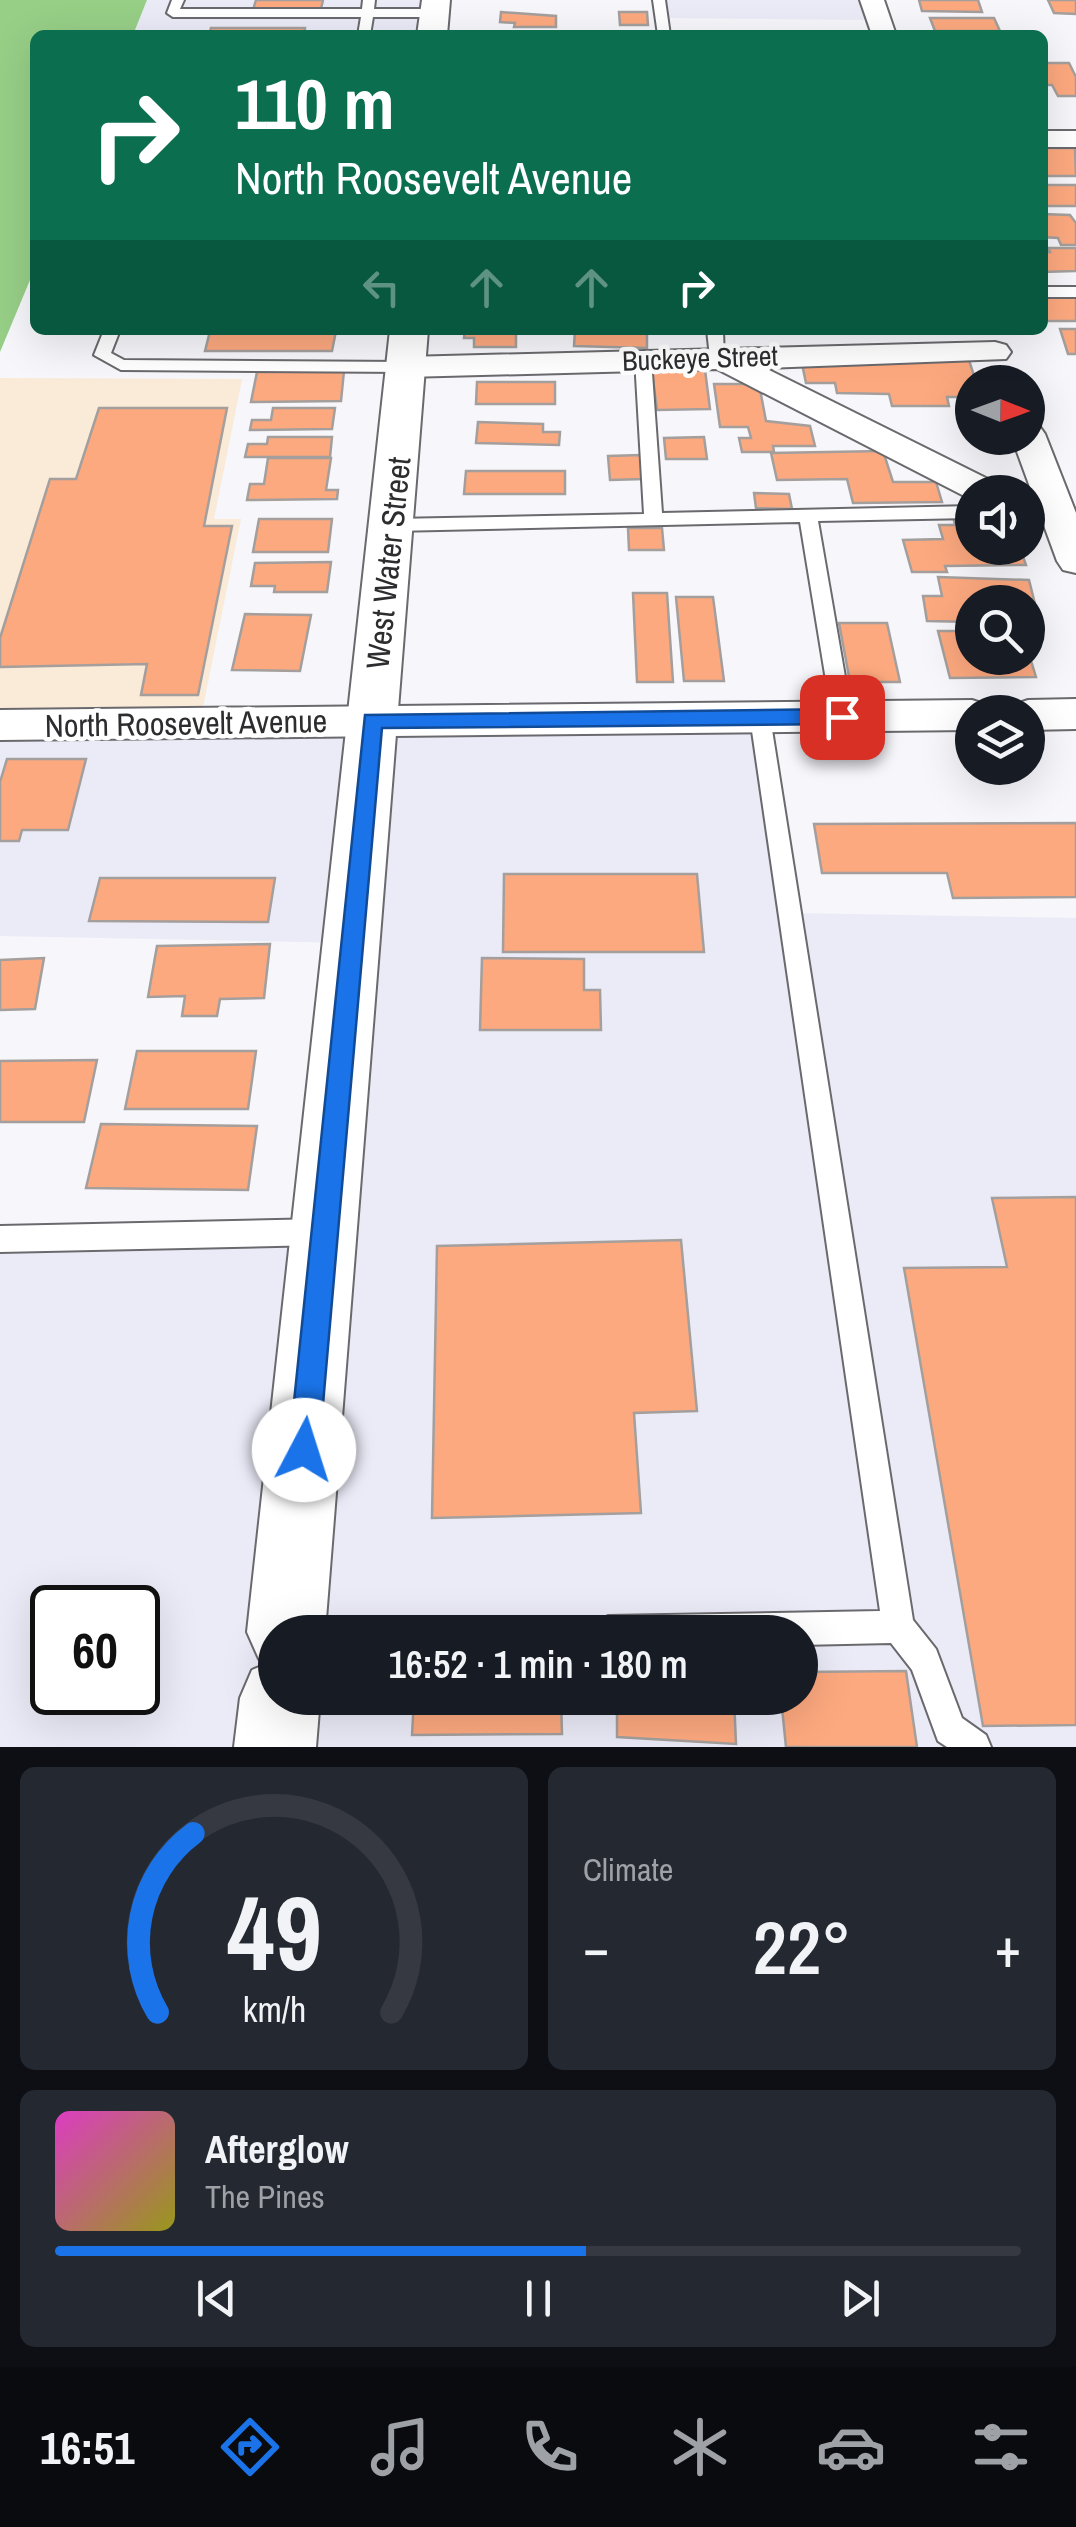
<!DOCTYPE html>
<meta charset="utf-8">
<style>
body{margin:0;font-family:"Archivo Narrow",sans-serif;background:#242831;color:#f1f3f6;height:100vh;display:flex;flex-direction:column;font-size:38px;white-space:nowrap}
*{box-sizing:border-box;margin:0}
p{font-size:32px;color:#9ea1a6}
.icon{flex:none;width:55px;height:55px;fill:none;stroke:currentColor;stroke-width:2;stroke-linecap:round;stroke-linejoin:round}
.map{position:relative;height:1747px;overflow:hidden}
.panel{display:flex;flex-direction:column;gap:20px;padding:20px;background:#0d0f14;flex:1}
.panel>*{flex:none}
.hud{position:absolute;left:30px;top:30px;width:1018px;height:305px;border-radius:15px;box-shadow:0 10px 40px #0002;background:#0b6e4f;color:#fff;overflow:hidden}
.needle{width:65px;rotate:91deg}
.buttons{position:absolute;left:955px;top:365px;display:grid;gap:20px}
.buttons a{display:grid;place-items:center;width:90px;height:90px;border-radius:50%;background:#171b24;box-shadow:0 10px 40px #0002;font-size:50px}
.speed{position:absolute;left:30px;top:1585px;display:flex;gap:20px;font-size:50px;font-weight:700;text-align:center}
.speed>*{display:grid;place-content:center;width:130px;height:130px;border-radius:50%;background:#171b24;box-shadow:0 10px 40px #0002;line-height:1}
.speed .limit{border:5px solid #111;border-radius:15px;background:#fff;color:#111}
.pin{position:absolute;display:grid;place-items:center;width:85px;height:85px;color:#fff;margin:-42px;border-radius:20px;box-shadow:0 5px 15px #0006}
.me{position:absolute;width:110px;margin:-55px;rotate:5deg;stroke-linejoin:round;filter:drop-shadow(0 0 8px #0008)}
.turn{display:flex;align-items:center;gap:35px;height:210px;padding:0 40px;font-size:45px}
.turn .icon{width:130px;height:130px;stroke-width:2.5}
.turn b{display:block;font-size:70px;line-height:85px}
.lanes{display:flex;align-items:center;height:95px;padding:0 40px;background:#0003;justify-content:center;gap:50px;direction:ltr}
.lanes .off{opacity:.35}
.big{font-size:75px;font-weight:600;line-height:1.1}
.panel .tile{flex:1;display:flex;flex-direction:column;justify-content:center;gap:15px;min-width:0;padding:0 35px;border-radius:15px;background:#242831}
.panel .dial{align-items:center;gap:0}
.dial svg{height:260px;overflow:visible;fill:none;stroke:#363941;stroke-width:7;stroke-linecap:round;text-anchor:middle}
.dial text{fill:#f1f3f6;stroke:none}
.song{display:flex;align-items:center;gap:30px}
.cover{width:120px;height:120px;border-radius:15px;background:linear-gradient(135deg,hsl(310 70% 55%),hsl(60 70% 35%))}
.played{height:10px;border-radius:5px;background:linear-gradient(90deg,#1a73e8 55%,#363941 55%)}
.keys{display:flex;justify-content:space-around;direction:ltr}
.heat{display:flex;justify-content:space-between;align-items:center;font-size:55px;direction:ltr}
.panel .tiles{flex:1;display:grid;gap:20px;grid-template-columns:1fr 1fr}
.tile:last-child{grid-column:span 2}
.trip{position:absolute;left:258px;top:1615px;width:560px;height:100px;border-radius:50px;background:#171b24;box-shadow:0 10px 40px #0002;font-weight:600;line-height:100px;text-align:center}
.menu{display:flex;height:160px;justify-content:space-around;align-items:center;background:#090b0e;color:#9ea1a6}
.menu .icon{width:70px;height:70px}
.menu .on{color:#1a73e8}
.menu b{font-size:45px;color:#f1f3f6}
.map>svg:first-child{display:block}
</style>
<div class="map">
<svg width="1076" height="1747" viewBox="0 0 1076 1747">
<rect width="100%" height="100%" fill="#f6f6fb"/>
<g fill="#eaebf7" fill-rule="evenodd">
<path d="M147 0H436L432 35H133Z"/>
<path d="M659 0H872L879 20 662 18Z"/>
<path d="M760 717 793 913 1076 918V1747H0V1239L324 1232 351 943 0 936V725ZM52 1608H138V1692H52ZM275 1632H800V1698H275Z"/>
</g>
<path fill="#faead8" d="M0 378 242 379 214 519H241L200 722 0 725Z"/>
<path fill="#97cf87" d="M0 0H147L133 35H35V268L0 352Z"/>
<g fill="#fda97f" stroke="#a49f9d" stroke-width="2.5">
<path d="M256 0H323L321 9 253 10Z"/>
<path d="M919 0H978L982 12 922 11Z"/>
<path d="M1048 0H1076V14L1054 13Z"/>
<path d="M501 12 556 16V27H514L515 23 500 22Z"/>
<path d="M619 12H647L648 25H620Z"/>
<path d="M930 18H994L1000 31H935Z"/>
<path d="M211 28H305L304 35H209Z"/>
<path d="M1042 63H1069L1076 77V96H1058L1052 85H1042Z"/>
<path d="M1042 148H1075L1076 176H1042Z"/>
<rect x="1042" y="185" width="34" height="21"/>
<path d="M1042 214 1070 215 1076 223V245H1061L1058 238 1042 237Z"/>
<path d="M1048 248H1076V271L1042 272V252H1050Z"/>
<path d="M1076 288V321H1042V298H1046L1042 290Z"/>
<path d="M1060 329H1076V354H1068Z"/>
<path d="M465 330H516V347H474V338H464Z"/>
<path d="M575 330H647V348L574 346Z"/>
<path d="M210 331H336L332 351H205Z"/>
<path d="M801 359 969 360 976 382H972V397H947L949 406H892L889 394 837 393 835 383H806Z"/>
<path d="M705 370 710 409 657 410 652 371Z"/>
<path d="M344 371 341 401 251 402 257 372Z"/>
<path d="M477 382H555V404H476Z"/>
<path d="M714 384H759L766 421 810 426 815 446H773L774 452H742L739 438H751L748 427H720Z"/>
<path d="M99 408H227L204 526H232L198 695H141L147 664 0 667V638L50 479H76Z"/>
<path d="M273 408H335L332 429 250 430 252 420H271Z"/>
<path d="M478 422 543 424V432H560L559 445 476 443Z"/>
<path d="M268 437H332L330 457H245L248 444H267Z"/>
<path d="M704 437 707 459H666L664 438Z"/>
<path d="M883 451 893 482H936L942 502 853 503 847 479 777 480 771 453Z"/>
<path d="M641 455 644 479 610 480 608 456Z"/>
<path d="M268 458H331L326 490H338L337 499 247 500 250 484H264Z"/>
<path d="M466 471H565V494H464Z"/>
<path d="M754 493 789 494 792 509 756 508Z"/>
<path d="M953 516H972V548H1020L1026 565 945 566 947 572H912L903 540 943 539 939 525H955Z"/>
<path d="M259 519H332L328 552H253Z"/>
<path d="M628 528H662L664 550H629Z"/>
<path d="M331 562 327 592H274L275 586H251L255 563Z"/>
<path d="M938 577 1029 580 1040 624 1028 623V602H972V622L927 621 923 596H942Z"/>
<path d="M633 593H667L673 682H637Z"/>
<path d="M676 597H713L724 681H684Z"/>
<path d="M245 614 311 615 300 671 232 670Z"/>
<path d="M839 623H887L900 682H850Z"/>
<path d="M938 631H972V658H1028V651L1036 677 950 678Z"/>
<path d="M7 759H86L68 830H22L19 841H0V782Z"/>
<path d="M1076 823V897L953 898 947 873H822L814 824Z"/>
<path d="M504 874H697L704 952H503Z"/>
<path d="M100 878H275L268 922 89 921Z"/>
<path d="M270 944 264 998 220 999 217 1016H182L185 996 148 997 157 946Z"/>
<path d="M44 958 35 1009 0 1010V960Z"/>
<path d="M482 958 584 959V990H600L601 1030H480Z"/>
<path d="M137 1051H256L248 1109H125Z"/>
<path d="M97 1060 84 1122H0V1061Z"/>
<path d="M101 1124 257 1126 248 1190 86 1188Z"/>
<path d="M1076 1197V1725L983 1726 904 1268 1007 1267 992 1198Z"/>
<path d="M681 1240 697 1411 634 1413 641 1513 432 1518 437 1246Z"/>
<path d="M906 1671 917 1747H786L781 1698H800V1672Z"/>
<path d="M414 1698H561L562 1734 412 1735Z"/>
<path d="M617 1698H734L736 1744 617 1737Z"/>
</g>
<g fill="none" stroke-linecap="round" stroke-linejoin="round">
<defs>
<g id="lane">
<path d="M172 0H184L180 9H362L363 0H375L374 9H434L440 13 434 17H373L370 35H358L361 17H173L167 13Z"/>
<path d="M653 0H665L670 35H658Z"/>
<rect x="1042" y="287" width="34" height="10"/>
<path d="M104 330H120L111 353 124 360 406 362 414 367 406 372 121 370 94 355Z"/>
<path d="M707 330H723L724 360 710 357Z"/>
<path d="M643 354 651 359 662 513 972 506V518L818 521 852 717 849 722 842 724 832 717 800 522 393 531 384 525 393 519 644 514 635 359Z"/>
<path d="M1057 503 1066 509 1063 513 1028 516V504Z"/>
<path d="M760 710 770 717 913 1620 936 1649 962 1718 986 1735 991 1747H947L938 1741 912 1670 891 1643 800 1645V1632H592L597 1621 608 1616 880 1611 750 717Z"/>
<path d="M321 1219 331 1223 334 1232 331 1241 321 1245 0 1252V1226Z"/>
</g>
<g id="street">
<path d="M860 0H884L896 35H872Z"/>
<rect x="1042" y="131" width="34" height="16"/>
<path d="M995 342 1006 345 1011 352 1006 359 765 368 998 484 1003 492H972V500L717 369 406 377 394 374 390 367 394 360 406 357Z"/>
<path d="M1028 424 1040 427 1045 434 1076 513V573L1063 570 1057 561 1012 438H1028Z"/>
<path d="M1076 699V729L1028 730V712H1009L1013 705 1028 700Z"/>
<path d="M972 700 987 705 991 712H972V730L0 740V710Z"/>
</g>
<g id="primary">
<path d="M422 0H450L447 35H417Z"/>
<path d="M390 330H428L325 1632H275V1698H320L316 1747H234L240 1698 252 1670 268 1663 259 1659 247 1632Z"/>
</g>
</defs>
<use href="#lane" stroke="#6a6a6e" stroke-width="4"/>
<use href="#street" stroke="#6a6a6e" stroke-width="4"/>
<use href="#primary" stroke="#6a6a6e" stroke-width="4"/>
<use href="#lane" fill="#fff" fill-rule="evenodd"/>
<use href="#street" fill="#fff" fill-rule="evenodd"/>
<use href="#primary" fill="#fff" fill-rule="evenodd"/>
</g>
<path fill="#1a73e8" stroke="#114b97" stroke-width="2.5" d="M842 709 852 717 842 724 382 728 319 1450 314 1461 304 1465 293 1461 289 1450 365 715Z"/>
<g text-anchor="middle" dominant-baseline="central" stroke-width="9" stroke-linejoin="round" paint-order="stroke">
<g font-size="28" fill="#2d2d2f" stroke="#fff">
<text transform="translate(700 358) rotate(-2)">Buckeye Street</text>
</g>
<g font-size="32" fill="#2d2d2f" stroke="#fff">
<text transform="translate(388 563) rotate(-84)">West Water Street</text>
<text transform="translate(186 723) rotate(-1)">North Roosevelt Avenue</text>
</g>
</g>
</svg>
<div class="buttons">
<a><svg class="needle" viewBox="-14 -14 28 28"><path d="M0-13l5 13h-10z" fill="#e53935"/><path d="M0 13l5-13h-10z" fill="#9ea1a6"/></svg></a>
<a><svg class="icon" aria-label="sound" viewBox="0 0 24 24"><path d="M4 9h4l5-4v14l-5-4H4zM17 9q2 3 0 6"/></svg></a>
<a><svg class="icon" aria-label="search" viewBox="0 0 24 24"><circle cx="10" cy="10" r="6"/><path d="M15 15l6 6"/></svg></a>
<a><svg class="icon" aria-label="layers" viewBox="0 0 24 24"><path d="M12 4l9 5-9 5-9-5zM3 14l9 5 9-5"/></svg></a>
</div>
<div class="speed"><div class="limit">60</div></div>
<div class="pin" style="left:842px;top:717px;background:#d93025"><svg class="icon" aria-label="arrive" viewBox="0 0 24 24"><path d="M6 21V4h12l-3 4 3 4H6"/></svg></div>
<svg class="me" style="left:304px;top:1450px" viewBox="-20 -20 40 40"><circle r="19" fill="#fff"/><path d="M0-13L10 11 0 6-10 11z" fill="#1a73e8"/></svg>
<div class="trip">16:52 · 1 min · 180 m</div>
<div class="hud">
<div class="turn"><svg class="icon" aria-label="right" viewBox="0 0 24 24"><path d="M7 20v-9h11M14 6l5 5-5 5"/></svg><div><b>110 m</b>North Roosevelt Avenue</div></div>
<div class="lanes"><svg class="icon off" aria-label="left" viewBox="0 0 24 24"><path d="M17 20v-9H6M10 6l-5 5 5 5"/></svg><svg class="icon off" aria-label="ahead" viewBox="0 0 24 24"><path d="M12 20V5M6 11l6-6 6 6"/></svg><svg class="icon off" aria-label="ahead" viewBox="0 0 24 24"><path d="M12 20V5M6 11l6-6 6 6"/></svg><svg class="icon" aria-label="right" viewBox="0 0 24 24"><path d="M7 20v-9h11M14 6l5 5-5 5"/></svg></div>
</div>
</div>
<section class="panel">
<div class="tiles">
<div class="tile dial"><svg viewBox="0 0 100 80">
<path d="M14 69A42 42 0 1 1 86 69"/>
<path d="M14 69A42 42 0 0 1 25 14" stroke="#1a73e8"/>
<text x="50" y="56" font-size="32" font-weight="700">49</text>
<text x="50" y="72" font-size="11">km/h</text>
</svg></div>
<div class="tile"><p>Climate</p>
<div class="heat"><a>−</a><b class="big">22°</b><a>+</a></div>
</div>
<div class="tile">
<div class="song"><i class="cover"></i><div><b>Afterglow</b><p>The Pines</p></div></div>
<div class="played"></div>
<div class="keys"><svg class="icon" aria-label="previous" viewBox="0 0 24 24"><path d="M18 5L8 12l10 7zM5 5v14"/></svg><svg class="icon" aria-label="pause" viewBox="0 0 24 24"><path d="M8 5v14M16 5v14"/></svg><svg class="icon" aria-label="next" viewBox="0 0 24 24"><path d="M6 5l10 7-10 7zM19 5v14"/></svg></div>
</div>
</div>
</section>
<nav class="menu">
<b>16:51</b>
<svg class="icon on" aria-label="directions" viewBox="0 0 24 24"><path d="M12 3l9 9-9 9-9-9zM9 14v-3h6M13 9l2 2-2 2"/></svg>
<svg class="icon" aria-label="music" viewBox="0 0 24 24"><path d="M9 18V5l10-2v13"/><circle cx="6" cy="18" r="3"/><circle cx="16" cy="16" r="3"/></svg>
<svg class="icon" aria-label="phone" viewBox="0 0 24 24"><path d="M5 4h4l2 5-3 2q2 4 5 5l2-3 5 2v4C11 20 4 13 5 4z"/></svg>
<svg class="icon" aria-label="climate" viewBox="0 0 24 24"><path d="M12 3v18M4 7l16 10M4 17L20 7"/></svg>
<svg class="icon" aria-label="car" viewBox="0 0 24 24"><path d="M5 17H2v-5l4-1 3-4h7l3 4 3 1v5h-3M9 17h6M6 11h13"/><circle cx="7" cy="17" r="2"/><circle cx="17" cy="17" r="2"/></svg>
<svg class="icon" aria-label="filters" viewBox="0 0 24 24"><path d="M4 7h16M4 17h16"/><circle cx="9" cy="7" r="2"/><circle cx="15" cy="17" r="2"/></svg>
</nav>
